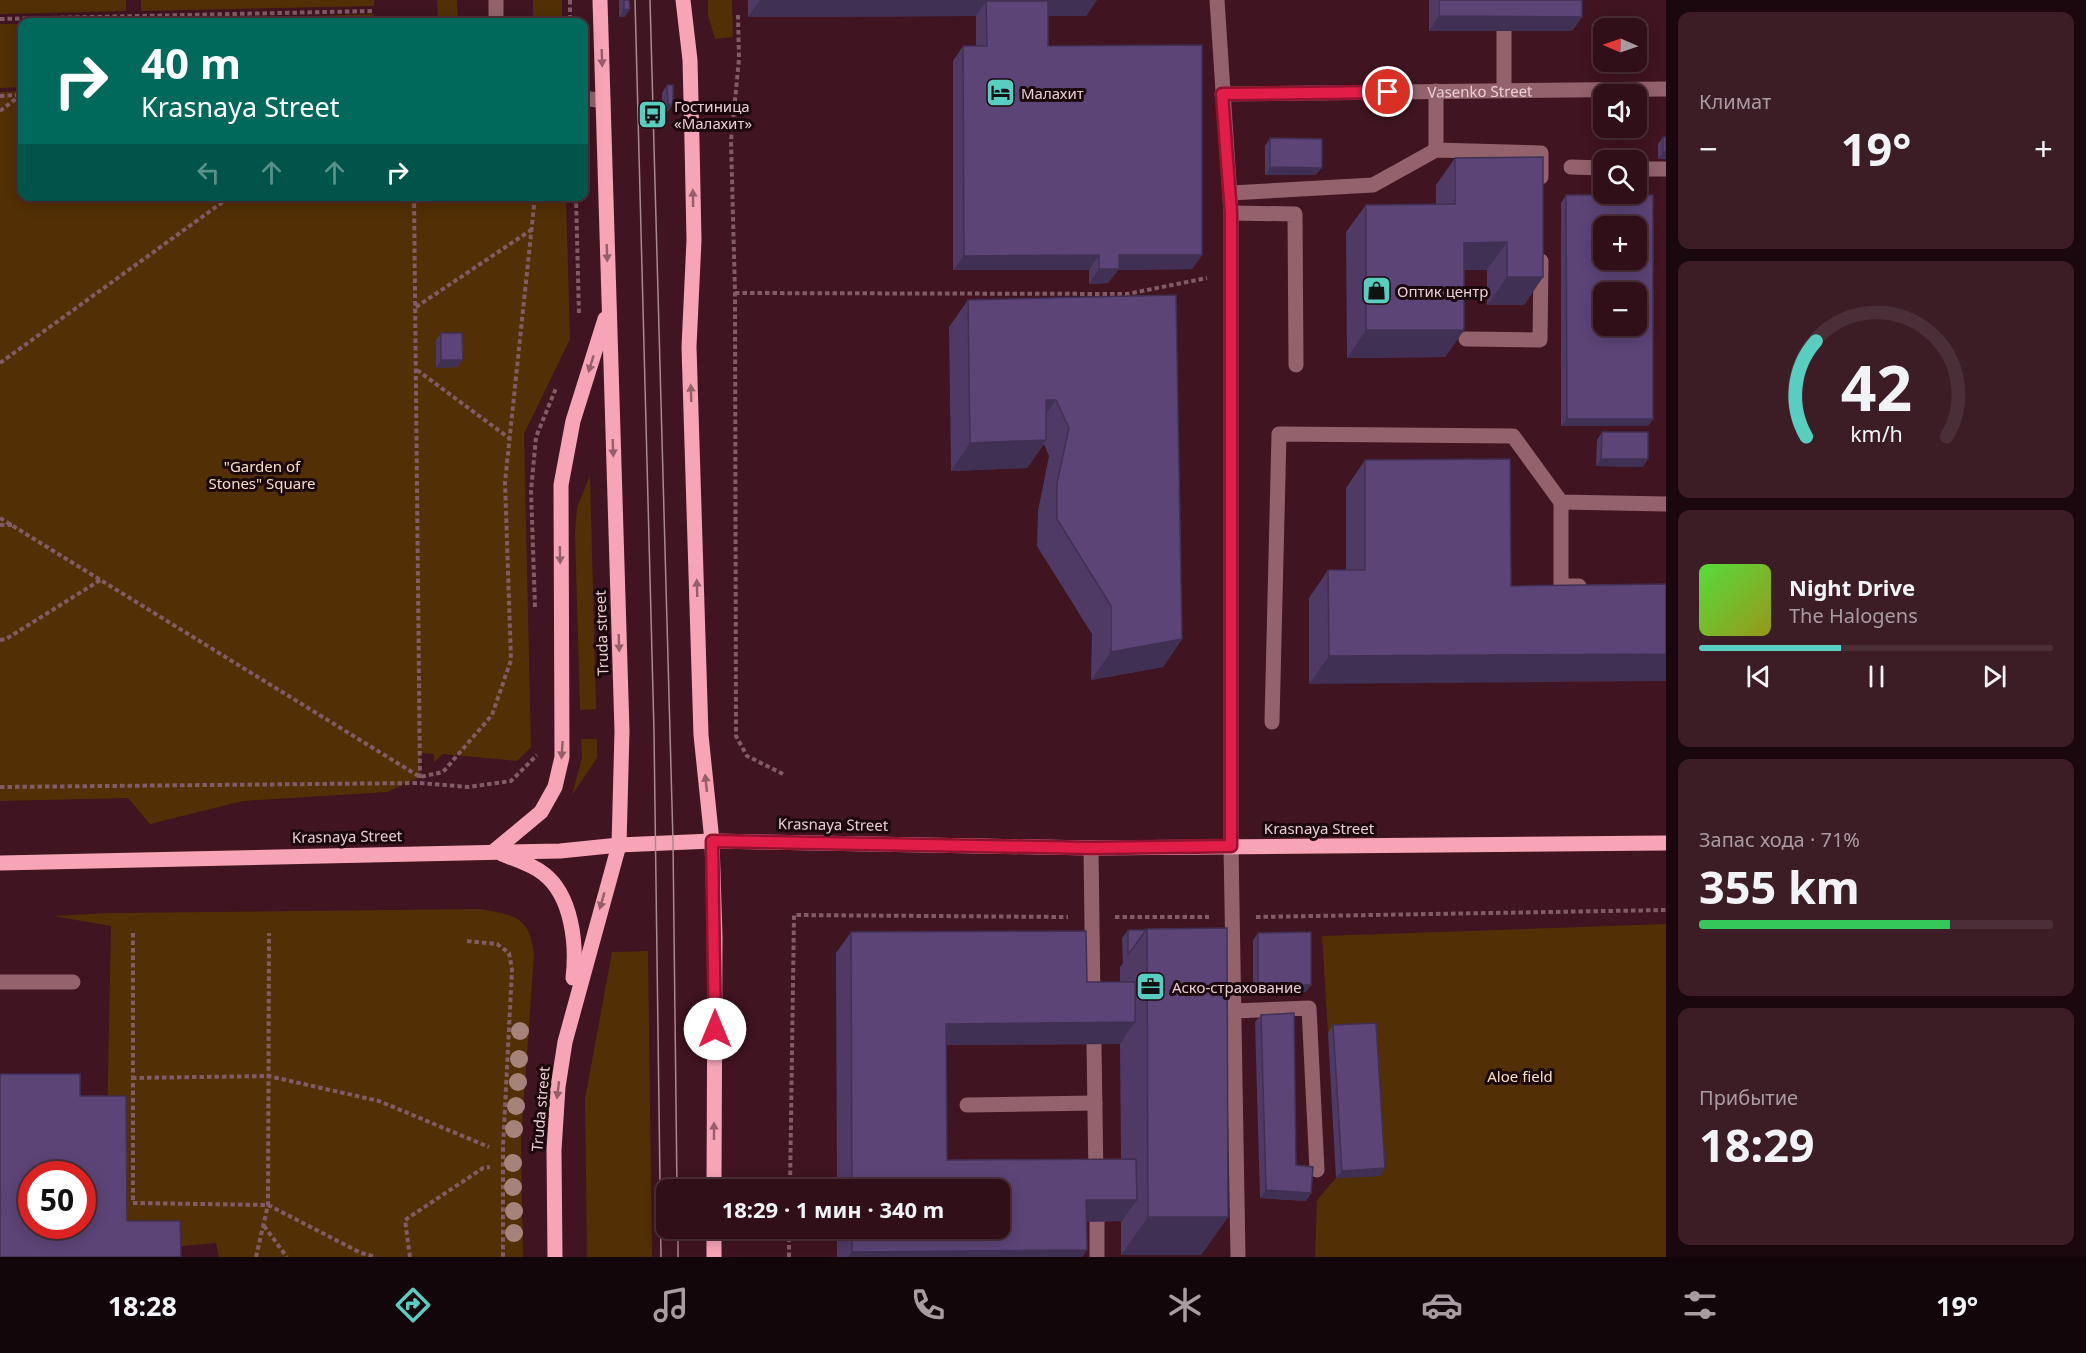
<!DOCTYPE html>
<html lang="ru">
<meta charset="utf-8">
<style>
body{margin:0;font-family:"Noto Sans",sans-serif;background:#3c1d26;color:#f1f3f6;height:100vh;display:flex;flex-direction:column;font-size:22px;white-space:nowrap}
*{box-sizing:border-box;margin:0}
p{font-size:20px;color:#a89ca2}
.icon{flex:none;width:33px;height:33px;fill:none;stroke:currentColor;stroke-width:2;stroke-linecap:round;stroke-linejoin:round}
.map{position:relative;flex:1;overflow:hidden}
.side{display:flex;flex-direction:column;gap:12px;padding:12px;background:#1a080e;width:420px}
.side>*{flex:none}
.top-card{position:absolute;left:18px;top:18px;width:570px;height:183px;border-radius:12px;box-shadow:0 3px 15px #0003,0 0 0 2px #4b2f38;background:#00695c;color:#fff;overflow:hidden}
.needle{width:39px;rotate:272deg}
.fabs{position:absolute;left:1593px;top:18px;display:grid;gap:12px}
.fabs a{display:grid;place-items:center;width:54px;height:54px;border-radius:12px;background:#300f19;box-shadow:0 3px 15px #0003,0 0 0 2px #4b2f38;font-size:30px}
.speed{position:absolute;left:18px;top:1161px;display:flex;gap:12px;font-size:30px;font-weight:700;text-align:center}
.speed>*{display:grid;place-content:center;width:78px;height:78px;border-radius:50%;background:#300f19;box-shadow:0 3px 15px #0003,0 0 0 2px #4b2f38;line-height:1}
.speed .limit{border:9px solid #d22;background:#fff;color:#111}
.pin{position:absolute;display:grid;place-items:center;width:51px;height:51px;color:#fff;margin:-26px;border:3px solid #fff;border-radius:50%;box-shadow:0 2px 6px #0007}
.me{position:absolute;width:66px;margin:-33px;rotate:0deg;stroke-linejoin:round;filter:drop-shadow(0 0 4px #0008)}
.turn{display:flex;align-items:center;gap:21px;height:126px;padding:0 24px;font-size:27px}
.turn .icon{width:78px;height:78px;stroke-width:2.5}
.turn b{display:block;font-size:42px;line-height:51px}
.lanes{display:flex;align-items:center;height:57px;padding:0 24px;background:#0003;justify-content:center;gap:30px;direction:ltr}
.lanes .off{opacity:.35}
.big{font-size:45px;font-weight:700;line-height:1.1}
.side .widget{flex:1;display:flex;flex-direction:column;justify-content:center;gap:9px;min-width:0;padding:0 21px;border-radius:12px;background:#3c1d26}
.side .dial{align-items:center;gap:0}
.dial svg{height:156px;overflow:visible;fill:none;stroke:#4b2f38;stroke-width:7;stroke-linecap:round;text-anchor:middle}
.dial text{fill:#f1f3f6;stroke:none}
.song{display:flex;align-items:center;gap:18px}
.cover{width:72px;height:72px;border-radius:9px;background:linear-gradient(135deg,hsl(110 70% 55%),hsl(60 70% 35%))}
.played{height:6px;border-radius:3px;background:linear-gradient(90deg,#58cec0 40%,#4b2f38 40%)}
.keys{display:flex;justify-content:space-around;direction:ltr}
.heat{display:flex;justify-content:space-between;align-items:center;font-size:33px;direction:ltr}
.charge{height:9px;border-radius:4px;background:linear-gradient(90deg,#34c759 71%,#4b2f38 0)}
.trip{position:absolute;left:656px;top:1179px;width:354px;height:60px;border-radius:12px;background:#300f19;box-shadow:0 3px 15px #0003,0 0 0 2px #4b2f38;font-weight:700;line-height:60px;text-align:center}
.tabs{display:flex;height:96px;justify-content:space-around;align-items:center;background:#13060a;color:#a89ca2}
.tabs .icon{width:42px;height:42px}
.tabs .current{color:#58cec0}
.tabs b{font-size:27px;color:#f1f3f6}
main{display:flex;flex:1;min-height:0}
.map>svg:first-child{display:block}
</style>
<main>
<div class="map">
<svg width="1666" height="1257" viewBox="0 0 1666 1257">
<rect width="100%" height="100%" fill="#401421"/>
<g fill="#522f05">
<path d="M0 0H126V11L0 14Z"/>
<path d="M141 0H374V6L141 11Z"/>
<path d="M437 0H457L458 22H438Z"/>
<rect x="533" y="0" width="29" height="22"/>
<path d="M708 0H732L733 37 715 39 708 15Z"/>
<path d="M374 14V22H147V21Z"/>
<path d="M0 24H22V87L0 88Z"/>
<path d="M22 91V196L566 197 570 339 524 434 531 747 517 761 443 754 434 762V754L420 753V777L387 792 243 801 150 824 128 798 0 801V92Z"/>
<path d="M590 475 596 709 580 710 575 533 577 508Z"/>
<path d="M581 739H597V758L572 795 582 758Z"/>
<path d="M481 909C515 916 529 915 534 954L521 1140 523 1257H219L216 1243 161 1248 108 1249 107 1124 111 926 53 916 111 913Z"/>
<path d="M1666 924V1257H1315L1317 1200 1336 1178 1379 1176 1370 1030 1328 1033 1322 936Z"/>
<path d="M648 951 652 1257H587L585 1099 612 952Z"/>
</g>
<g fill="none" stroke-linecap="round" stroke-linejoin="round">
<g stroke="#815b65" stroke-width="4" stroke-dasharray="4.5 3" stroke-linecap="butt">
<path d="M570 0V22"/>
<path d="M738 15 739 59 731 141 735 293 736 736 747 756 783 774"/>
<path d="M0 19 374 11"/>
<path d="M0 96 19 95"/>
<path d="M0 111 21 95"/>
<path d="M414 196 420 778"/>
<path d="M576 196 579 316"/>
<path d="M735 293 1127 294 1207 278"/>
<path d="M416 307 531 230"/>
<path d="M0 363 231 196"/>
<path d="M417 370 509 438"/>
<path d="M0 518 420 777 443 772 492 715 511 660 505 482 535 196"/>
<path d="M0 525H12"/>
<path d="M535 607 531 491 536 437 556 388"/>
<path d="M0 640 6 639 102 579"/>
<path d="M0 787 420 783 468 787 511 781 537 755"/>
<path d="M1115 917H1209"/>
<path d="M1256 917 1666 910"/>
<path d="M133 933V1203L268 1205 361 1253 376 1257"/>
<path d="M467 941 497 944 509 953 512 969 503 1147V1257"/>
<path d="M132 1078 268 1076 379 1101 489 1147"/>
<path d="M790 1190 794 915 1068 917"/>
<path d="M264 1226 287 1257"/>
<path d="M256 1257 268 1205 269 933"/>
<path d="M410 1257 405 1220 483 1168 490 1167"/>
<path d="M789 1257V1228"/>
</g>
<g stroke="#93626d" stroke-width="15">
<path d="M496 0V22"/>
<path d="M1217 0 1231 213V846L1238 1257"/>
<path d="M1504 31V90"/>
<path d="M1436 91V150"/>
<path id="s1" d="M1222 94 1666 89"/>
<path d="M584 98 603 101"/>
<path d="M1571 167 1604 168"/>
<path d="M1636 169H1666"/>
<path d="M1231 193 1373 185 1436 150 1541 153V177"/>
<path d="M1231 213 1295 214 1296 365"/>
<path d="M1466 339 1540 340 1541 261"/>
<path d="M1561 502V586H1579"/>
<path d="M1272 722 1279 434 1513 436 1561 502 1666 504"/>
<path d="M1091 848 1093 1001"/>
<path d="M0 982H73"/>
<path d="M1233 1011 1309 1008 1317 1170"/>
<path d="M1094 1044 1096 1179"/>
<path d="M967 1105 1095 1103"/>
<path d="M1097 1222V1257"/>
</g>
<g stroke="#f7a4b7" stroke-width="15">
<path d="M683 0 690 60 692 142 694 240 689 347 701 735 712 841 715 937 714 1190"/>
<path d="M494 851 541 812 555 787 562 757 561 485 573 421 605 319"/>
<path d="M502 854C516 860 532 864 544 874 572 896 577 944 573 978"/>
<path d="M0 863 560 851 619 845 712 841 1091 848 1666 843"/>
<path d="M555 1257 554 1150 558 1087 565 1042 619 845 622 731 600 0"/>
<path d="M714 1257V1228"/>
</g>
<g stroke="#ab8990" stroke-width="1.5">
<path d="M635 0 654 732 661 1257"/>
<path d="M650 0 673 842 677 1190"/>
<path d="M678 1228V1257"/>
</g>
</g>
<g fill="#a6837a">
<circle cx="520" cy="1031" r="9"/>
<circle cx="519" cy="1059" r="9"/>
<circle cx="518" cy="1082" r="9"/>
<circle cx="516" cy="1106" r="9"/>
<circle cx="514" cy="1129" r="9"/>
<circle cx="513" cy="1163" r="9"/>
<circle cx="513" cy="1187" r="9"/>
<circle cx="514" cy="1211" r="9"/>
<circle cx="514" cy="1233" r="9"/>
</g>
<g fill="#4f3a66" fill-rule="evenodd">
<path d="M619 0H629L625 17H619Z"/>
<path d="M748 0H1097L1086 16H1048V46L1202 255 1192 269 1118 270 1108 283 1089 284V270H953V61L963 46H976V16L748 17Z"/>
<path d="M1429 0H1582V17L1572 31H1429Z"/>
<path d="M667 85 673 104 668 111 662 112V93Z"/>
<path d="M1663 137 1666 159H1658V144Z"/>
<path d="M1270 138 1316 175H1265V146Z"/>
<path d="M1455 158 1543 277 1524 305H1487V270H1464V330L1445 357 1347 358 1346 232 1366 205 1436 204V185Z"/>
<path d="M1566 195 1653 419 1648 426H1561V203Z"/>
<path d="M1176 295 1182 639 1163 667 1091 680 1092 634 1037 546 1038 511 1049 456 1044 444 1027 468 951 471 949 327 968 300Z"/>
<path d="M441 333 463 360 457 367 436 368V340Z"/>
<path d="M1602 432 1643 467 1596 466 1597 440Z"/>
<path d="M1510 459 1309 684V598L1328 570H1346V488L1365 460Z"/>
<path d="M1147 929 1228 1217 1201 1255H1121V1221L1087 1222V1250L1082 1257H837V1228H999V1190H837L836 953 851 932 1087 982H1120V967L1123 963 1122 938 1128 930H1146ZM1120 1044 1121 1159 947 1160 946 1045Z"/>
<path d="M1258 933 1306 992H1253V940Z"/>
<path d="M1261 1015 1296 1165 1311 1193 1306 1201 1260 1198 1255 1022Z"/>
<path d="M1333 1025 1385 1168 1380 1176 1336 1178 1328 1033Z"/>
</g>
<g fill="#403053">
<path d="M760 0H1097L1086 16H986V1L976 16 748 17Z"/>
<path d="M630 9 625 17H619L624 10Z"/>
<path d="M1439 16 1582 17 1572 31H1429Z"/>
<path d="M668 104H673L668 111 662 112Z"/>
<path d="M1663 152H1666V159H1658Z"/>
<path d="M1270 167 1322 168 1316 175H1265Z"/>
<path d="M1507 242 1487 270H1445L1464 243Z"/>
<path d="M1099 255 1089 270H953L964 256Z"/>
<path d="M1119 255H1202L1192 269 1118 270 1108 283 1089 284 1099 269Z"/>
<path d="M1507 277H1543L1524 305H1487Z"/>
<path d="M1366 330H1464L1445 357 1347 358Z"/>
<path d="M441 360H463L457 367 436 368Z"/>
<path d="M1046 400H1056L1036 428Z"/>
<path d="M1567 419H1653L1648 426H1561Z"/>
<path d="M1046 440 1027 468 951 471 970 443Z"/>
<path d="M1601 459H1648L1643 467 1596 466Z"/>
<path d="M1182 639 1163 667 1091 680 1111 652Z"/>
<path d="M1666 654V681L1309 684 1329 656Z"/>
<path d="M1258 985H1311L1306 992H1253Z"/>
<path d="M1135 1022 1120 1044 931 1045 946 1024Z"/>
<path d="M1385 1168 1380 1176 1336 1178 1342 1171Z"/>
<path d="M1266 1190 1311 1193 1306 1201 1260 1198Z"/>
<path d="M1086 1200H1137L1122 1221 1071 1222Z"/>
<path d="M1148 1217H1228L1201 1255H1121Z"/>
<path d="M1087 1250 1082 1257H848L852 1252Z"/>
</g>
<g fill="#5c4477" stroke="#403053" stroke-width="1.5" fill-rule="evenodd">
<path d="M624 0H629L630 9 624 10Z"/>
<path d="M1439 0H1582V17L1439 16Z"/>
<path d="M986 1H1048V46L1202 45V255H1119V269H1099V255L964 256 963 46H987Z"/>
<path d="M667 85H673V104H668Z"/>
<rect x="1663" y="137" width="3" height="15"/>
<path d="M1270 138 1322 139V168L1270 167Z"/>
<path d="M1543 157V277H1507V242L1464 243V330H1366V205L1455 204V158Z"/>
<path d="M1566 195H1653V419H1567ZM1604 226H1636V260H1604ZM1604 292H1636V326H1604Z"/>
<path d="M1176 295 1182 639 1111 652V606L1057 519V483L1069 428 1056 400H1046V440L970 443 968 300Z"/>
<path d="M441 333H462L463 360H441Z"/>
<path d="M1602 432H1648V459H1601Z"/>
<path d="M1510 459 1511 586 1666 584V654L1329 656 1328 570H1365V460Z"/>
<path d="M1227 928 1228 1217H1148L1147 929Z"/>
<path d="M1128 930H1146L1128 955Z"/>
<path d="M1086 931 1087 982H1135V1022L946 1024 947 1160 1136 1159 1137 1200H1086L1087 1250 852 1252V1228H999V1190H852L851 932Z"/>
<path d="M1311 932V985H1258V933Z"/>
<path d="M1294 1013 1296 1165 1313 1167 1311 1193 1266 1190 1261 1015Z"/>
<path d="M1376 1023 1385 1168 1342 1171 1333 1025Z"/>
<path d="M0 1074H80V1096H126L127 1221H180L181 1257H0ZM32 1174H82V1226H32Z"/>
</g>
<defs><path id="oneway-solid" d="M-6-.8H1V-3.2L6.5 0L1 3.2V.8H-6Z" transform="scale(1.5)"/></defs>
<g fill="#945e6a">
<use href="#oneway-solid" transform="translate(602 58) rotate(88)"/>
<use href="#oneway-solid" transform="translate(693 198) rotate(-91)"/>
<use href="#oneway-solid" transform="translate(607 253) rotate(88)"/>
<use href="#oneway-solid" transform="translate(591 364) rotate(107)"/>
<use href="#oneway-solid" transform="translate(691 393) rotate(-92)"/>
<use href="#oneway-solid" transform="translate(613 448) rotate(88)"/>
<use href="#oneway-solid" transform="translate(560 555) rotate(89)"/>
<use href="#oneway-solid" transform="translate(697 588) rotate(-92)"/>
<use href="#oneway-solid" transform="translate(619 643) rotate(88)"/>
<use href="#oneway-solid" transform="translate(562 750) rotate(94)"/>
<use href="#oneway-solid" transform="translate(706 783) rotate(-96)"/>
<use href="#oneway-solid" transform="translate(602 901) rotate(106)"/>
<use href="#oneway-solid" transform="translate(558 1090) rotate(97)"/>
<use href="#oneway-solid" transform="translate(714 1131) rotate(-90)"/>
</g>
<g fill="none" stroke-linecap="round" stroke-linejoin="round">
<defs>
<path id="route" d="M715 1029 712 841 1091 848 1231 846V213L1222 94 1388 92"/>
</defs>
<use href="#route" stroke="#92132f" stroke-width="15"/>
<use href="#route" stroke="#e11d48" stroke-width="10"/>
</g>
<defs>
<symbol id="hotel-square" viewBox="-11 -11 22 22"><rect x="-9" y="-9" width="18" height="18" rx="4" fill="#58cec0" stroke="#1b080d"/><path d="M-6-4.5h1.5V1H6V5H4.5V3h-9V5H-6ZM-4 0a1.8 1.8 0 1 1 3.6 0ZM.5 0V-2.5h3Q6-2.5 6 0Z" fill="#111"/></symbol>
<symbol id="bus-square" viewBox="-11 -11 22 22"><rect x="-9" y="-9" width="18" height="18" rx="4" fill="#58cec0" stroke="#1b080d"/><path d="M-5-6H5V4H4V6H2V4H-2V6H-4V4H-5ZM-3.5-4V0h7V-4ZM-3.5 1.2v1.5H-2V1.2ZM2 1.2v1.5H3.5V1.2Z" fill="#111"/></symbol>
<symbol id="shop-square" viewBox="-11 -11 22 22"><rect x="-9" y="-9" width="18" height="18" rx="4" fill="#58cec0" stroke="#1b080d"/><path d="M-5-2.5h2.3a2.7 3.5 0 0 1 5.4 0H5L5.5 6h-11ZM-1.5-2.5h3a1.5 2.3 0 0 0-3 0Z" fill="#111"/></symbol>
<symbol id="office-square" viewBox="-11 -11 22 22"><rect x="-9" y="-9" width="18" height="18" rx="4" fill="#58cec0" stroke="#1b080d"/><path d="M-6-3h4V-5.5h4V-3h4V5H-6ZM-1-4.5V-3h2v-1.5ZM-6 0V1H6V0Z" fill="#111"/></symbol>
</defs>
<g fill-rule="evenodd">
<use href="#hotel-square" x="984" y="76" width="33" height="33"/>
<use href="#bus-square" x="636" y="98" width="33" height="33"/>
<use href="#shop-square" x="1360" y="274" width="33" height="33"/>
<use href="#office-square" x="1134" y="970" width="33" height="33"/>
</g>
<g text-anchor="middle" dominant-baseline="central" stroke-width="6" stroke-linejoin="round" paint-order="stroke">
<g font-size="15" fill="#ebced3" stroke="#1b080d">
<text stroke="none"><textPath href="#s1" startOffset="258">Vasenko Street</textPath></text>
<text transform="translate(601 633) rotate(-92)">Truda street</text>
<text transform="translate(833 824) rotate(1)">Krasnaya Street</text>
<text x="1319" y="828">Krasnaya Street</text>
<text transform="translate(347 836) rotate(-1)">Krasnaya Street</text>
<text transform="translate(540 1109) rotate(-85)">Truda street</text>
</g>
<g font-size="15" fill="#ebced3" stroke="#1b080d" text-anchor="start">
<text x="1021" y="93">Малахит</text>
<text x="674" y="106">Гостиница<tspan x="674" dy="17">«Малахит»</tspan></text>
<text x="1397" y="291">Оптик центр</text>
<text x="1172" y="987">Аско-страхование</text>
</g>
<g font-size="15" fill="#f9ddc3" stroke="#1b080d">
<text x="262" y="466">"Garden of<tspan x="262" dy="17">Stones" Square</tspan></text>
<text x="1520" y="1076">Aloe field</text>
</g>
</g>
</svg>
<div class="fabs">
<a><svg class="needle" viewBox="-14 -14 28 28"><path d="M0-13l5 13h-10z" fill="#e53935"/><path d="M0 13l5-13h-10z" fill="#a89ca2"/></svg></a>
<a><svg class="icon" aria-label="sound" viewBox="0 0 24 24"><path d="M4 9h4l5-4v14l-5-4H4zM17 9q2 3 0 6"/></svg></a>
<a><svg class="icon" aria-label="search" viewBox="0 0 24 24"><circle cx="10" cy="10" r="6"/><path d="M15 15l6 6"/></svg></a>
<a>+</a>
<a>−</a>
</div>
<div class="speed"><div class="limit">50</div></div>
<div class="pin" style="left:1388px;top:92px;background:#d93025"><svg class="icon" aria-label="arrive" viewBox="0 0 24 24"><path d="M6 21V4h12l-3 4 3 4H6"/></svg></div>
<svg class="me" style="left:715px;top:1029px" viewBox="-20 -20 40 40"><circle r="19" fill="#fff"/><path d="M0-13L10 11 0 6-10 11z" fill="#e11d48"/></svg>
<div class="trip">18:29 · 1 мин · 340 m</div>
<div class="top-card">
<div class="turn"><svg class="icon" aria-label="right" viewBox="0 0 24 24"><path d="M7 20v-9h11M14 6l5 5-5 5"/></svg><div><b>40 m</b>Krasnaya Street</div></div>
<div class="lanes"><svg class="icon off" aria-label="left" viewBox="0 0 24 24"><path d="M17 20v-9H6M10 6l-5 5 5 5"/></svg><svg class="icon off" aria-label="ahead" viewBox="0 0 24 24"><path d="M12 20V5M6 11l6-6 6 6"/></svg><svg class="icon off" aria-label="ahead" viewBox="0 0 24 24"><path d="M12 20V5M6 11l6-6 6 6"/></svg><svg class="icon" aria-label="right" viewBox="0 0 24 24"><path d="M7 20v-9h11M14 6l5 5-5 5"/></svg></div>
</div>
</div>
<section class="side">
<div class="widget"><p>Климат</p>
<div class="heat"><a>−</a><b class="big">19°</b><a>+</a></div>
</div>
<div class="widget dial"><svg viewBox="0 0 100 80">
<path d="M14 69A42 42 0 1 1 86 69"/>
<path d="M14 69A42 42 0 0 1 19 20" stroke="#58cec0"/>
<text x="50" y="56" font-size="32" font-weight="700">42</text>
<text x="50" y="72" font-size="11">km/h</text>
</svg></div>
<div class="widget">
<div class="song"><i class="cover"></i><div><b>Night Drive</b><p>The Halogens</p></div></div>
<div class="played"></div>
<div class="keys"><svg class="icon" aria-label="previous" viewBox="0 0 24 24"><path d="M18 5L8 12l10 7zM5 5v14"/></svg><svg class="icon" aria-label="pause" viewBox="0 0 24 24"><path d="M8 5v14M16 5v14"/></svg><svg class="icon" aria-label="next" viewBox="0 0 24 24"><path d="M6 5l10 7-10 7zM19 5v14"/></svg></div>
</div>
<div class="widget"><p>Запас хода · 71%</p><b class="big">355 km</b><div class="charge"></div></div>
<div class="widget"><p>Прибытие</p><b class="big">18:29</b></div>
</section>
</main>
<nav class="tabs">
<b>18:28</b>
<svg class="icon current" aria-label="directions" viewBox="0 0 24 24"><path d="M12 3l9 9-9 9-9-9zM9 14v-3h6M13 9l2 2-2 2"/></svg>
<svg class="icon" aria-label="music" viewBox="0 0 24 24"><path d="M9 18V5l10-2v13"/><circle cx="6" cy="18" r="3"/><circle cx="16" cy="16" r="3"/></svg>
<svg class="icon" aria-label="phone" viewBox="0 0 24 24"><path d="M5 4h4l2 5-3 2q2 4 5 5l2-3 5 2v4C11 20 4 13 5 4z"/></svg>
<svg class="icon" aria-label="climate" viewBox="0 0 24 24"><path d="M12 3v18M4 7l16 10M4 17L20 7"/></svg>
<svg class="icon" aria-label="car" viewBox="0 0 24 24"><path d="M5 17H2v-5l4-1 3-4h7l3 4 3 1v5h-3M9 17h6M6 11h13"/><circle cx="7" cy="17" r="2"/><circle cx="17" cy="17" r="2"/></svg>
<svg class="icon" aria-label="filters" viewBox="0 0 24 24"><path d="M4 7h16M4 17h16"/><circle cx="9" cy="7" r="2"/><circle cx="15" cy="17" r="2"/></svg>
<b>19°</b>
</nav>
